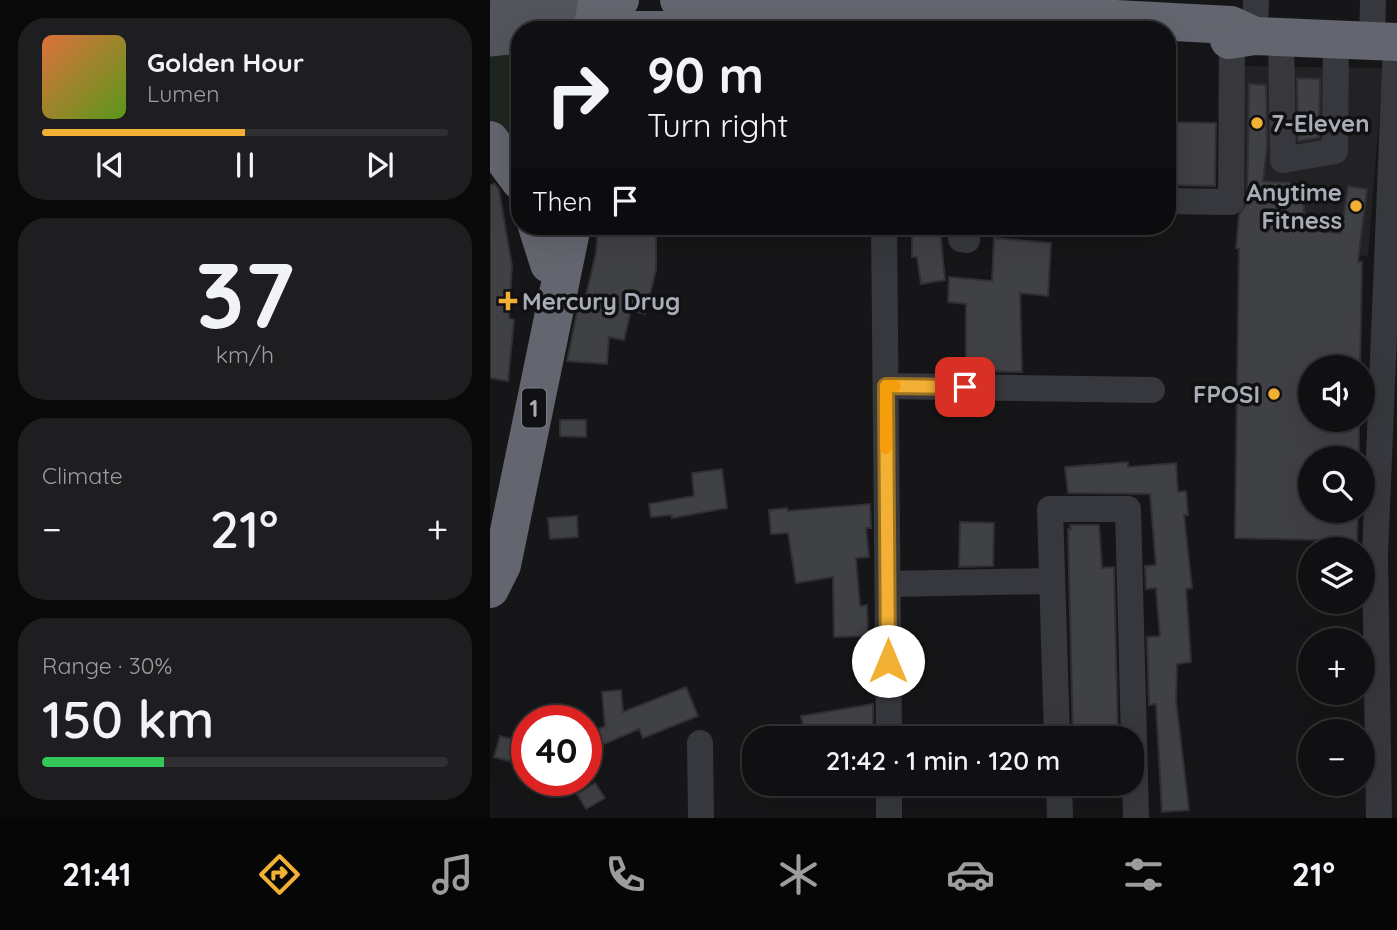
<!DOCTYPE html>
<meta charset="utf-8">
<style>
body{margin:0;font-family:Quicksand,sans-serif;background:#1e1e20;color:#f1f3f6;height:100vh;display:flex;flex-direction:column;font-size:26px;white-space:nowrap}
*{box-sizing:border-box;margin:0}
p{font-size:23px;color:#9c9d9f}
.icon{flex:none;width:38px;height:38px;fill:none;stroke:currentColor;stroke-width:2;stroke-linecap:round;stroke-linejoin:round}
.map{position:relative;flex:1;overflow:hidden}
.sheet{display:flex;flex-direction:column;gap:18px;padding:18px;background:#09090a;width:490px}
.sheet>*{flex:none}
.banner{position:absolute;left:21px;top:21px;width:665px;height:214px;border-radius:28px;box-shadow:0 7px 28px #0002,0 0 0 2px #303032;background:#101012;color:#f1f3f6;overflow:hidden}
.tools{position:absolute;left:808px;top:355px;display:grid;gap:14px}
.tools a{display:grid;place-items:center;width:77px;height:77px;border-radius:50%;background:#101012;box-shadow:0 7px 28px #0002,0 0 0 2px #303032;font-size:35px}
.speed{position:absolute;left:21px;top:705px;display:flex;gap:14px;font-size:35px;font-weight:700;text-align:center}
.speed>*{display:grid;place-content:center;width:91px;height:91px;border-radius:50%;background:#101012;box-shadow:0 7px 28px #0002,0 0 0 2px #303032;line-height:1}
.speed .limit{border:10px solid #d22;background:#fff;color:#111}
.pin{position:absolute;display:grid;place-items:center;width:60px;height:60px;color:#fff;margin:-30px;border-radius:14px;box-shadow:0 4px 10px #0006}
.me{position:absolute;width:77px;margin:-38px;rotate:0deg;stroke-linejoin:round;filter:drop-shadow(0 0 5px #0008)}
.turn{display:flex;align-items:center;gap:24px;height:147px;padding:0 21px;font-size:32px}
.turn .icon{width:91px;height:91px;stroke-width:2.5}
.turn b{display:block;font-size:49px;line-height:60px}
.then{display:flex;align-items:center;height:66px;padding:0 21px;background:#0003;gap:14px;font-size:26px}
.big{font-size:52px;font-weight:600;line-height:1.1}
.sheet .card{flex:1;display:flex;flex-direction:column;justify-content:center;gap:10px;min-width:0;padding:0 24px;border-radius:28px;background:#1e1e20}
.sheet .dial{align-items:center;gap:0}
.dial b{font-size:91px;line-height:1}
.song{display:flex;align-items:center;gap:21px}
.cover{width:84px;height:84px;border-radius:10px;background:linear-gradient(135deg,hsl(20 70% 55%),hsl(90 70% 35%))}
.played{height:7px;border-radius:4px;background:linear-gradient(90deg,#f2b134 50%,#303032 50%)}
.keys{display:flex;justify-content:space-around;direction:ltr}
.heat{display:flex;justify-content:space-between;align-items:center;font-size:38px;direction:ltr}
.charge{height:10px;border-radius:5px;background:linear-gradient(90deg,#34c759 30%,#303032 0)}
.trip{position:absolute;left:252px;top:726px;width:402px;height:70px;border-radius:28px;background:#101012;box-shadow:0 7px 28px #0002,0 0 0 2px #303032;font-weight:600;line-height:70px;text-align:center}
.tab-bar{display:flex;height:112px;justify-content:space-around;align-items:center;background:#060607;color:#9c9d9f}
.tab-bar .icon{width:49px;height:49px}
.tab-bar .current{color:#f2b134}
.tab-bar b{font-size:32px;color:#f1f3f6}
main{display:flex;flex:1;min-height:0}
.map>svg:first-child{display:block}
</style>
<main>
<section class="sheet">
<div class="card">
<div class="song"><i class="cover"></i><div><b>Golden Hour</b><p>Lumen</p></div></div>
<div class="played"></div>
<div class="keys"><svg class="icon" aria-label="previous" viewBox="0 0 24 24"><path d="M18 5L8 12l10 7zM5 5v14"/></svg><svg class="icon" aria-label="pause" viewBox="0 0 24 24"><path d="M8 5v14M16 5v14"/></svg><svg class="icon" aria-label="next" viewBox="0 0 24 24"><path d="M6 5l10 7-10 7zM19 5v14"/></svg></div>
</div>
<div class="card dial"><b>37</b><p>km/h</p></div>
<div class="card"><p>Climate</p>
<div class="heat"><a>−</a><b class="big">21°</b><a>+</a></div>
</div>
<div class="card"><p>Range · 30%</p><b class="big">150 km</b><div class="charge"></div></div>
</section>
<div class="map">
<svg width="907" height="818" viewBox="0 0 907 818">
<rect width="100%" height="100%" fill="#161618"/>
<path fill="#222225" d="M753 66 893 68 878 256 748 253Z"/>
<path fill="#1e261f" d="M30 51V161L0 126V56Z"/>
<g fill="#404145" stroke="#303034" stroke-width="2">
<path d="M807 78 830 79 829 138 808 141Z"/>
<path d="M759 84 776 85 777 146 773 181 815 184 813 230 851 233 858 186 877 189 868 262H872L870 368H821V420H869V458H821V511H868L867 541 745 538 749 249 746 248 749 215 757 202Z"/>
<path d="M677 122 726 123 725 186 677 185Z"/>
<path d="M5 184 9 190 22 266 19 318 24 320 18 381 0 378V185Z"/>
<path d="M108 226H166V270L155 314 141 310 134 340 119 337 117 364 77 361 88 307 93 308 106 253Z"/>
<path d="M422 228H450L455 280 431 284 427 257H422Z"/>
<path d="M504 238 561 243 558 296 530 293 532 372 476 371V304L458 302 459 277 502 281Z"/>
<path d="M70 420H96V437L70 436Z"/>
<path d="M638 462V467L686 463 688 492 696 491 698 515H694L702 588 696 589 701 662 687 664 686 701 699 810 672 812 666 704 659 705 657 637 670 636 666 588 656 589 655 566 666 565 660 494 578 493 575 467Z"/>
<path d="M232 469 237 508 182 518V515L161 517 159 504 204 496 202 473Z"/>
<path d="M380 504 381 528H376L379 557 366 558 370 606 377 605 378 636 344 637 343 577 306 583 298 533 281 534 279 510 297 508 298 511Z"/>
<path d="M87 516 88 537 60 539 58 518Z"/>
<path d="M470 522 504 523 503 566 469 567Z"/>
<path d="M580 525H609L612 568 624 567 628 738H583L578 529H581Z"/>
<path d="M196 687 208 716 153 738 149 729 112 745 106 730 115 726 112 692 131 690 133 712Z"/>
<path d="M383 704V726L368 725 366 738H316L311 716Z"/>
<path d="M10 736 37 743V766L4 757Z"/>
<path d="M105 783 115 798 96 809 87 794Z"/>
</g>
<g fill="none" stroke-linecap="round" stroke-linejoin="round">
<g stroke="#37383d" stroke-width="26">
<path d="M765 36 766 0"/>
<path d="M791 36 793 160 845 151 846 38"/>
<path d="M882 41 883 0"/>
<path d="M677 201 741 202 742 40"/>
<path d="M394 226 399 738"/>
<path d="M472 226 471 239 477 240"/>
<path d="M396 386 662 390"/>
<path d="M398 584 562 581"/>
<path d="M567 738 560 509H638L646 818"/>
<path d="M210 743 211 818"/>
<path d="M399 784V818"/>
<path d="M569 784 570 818"/>
<path d="M889 818 885 554 906 42"/>
</g>
<g stroke="#53555c" stroke-width="33">
<path d="M0 17 107 3 108 0"/>
<path d="M0 40 30 37"/>
</g>
<g stroke="#63666e" stroke-width="38">
<path d="M189 0 318 3 741 25 765 36"/>
<path d="M102 30 107 3 130 0"/>
<path d="M120 30H295"/>
<path d="M739 40 765 36 907 42"/>
<path d="M0 140 30 181"/>
<path d="M47 226 59 264"/>
<path d="M0 589 12 565 82 226"/>
</g>
</g>
<g fill="none" stroke-linecap="round" stroke-linejoin="round">
<defs>
<path id="route" d="M398 661 396 386 475 387"/>
</defs>
<use href="#route" stroke="#9d7322" stroke-width="18"/>
<use href="#route" stroke="#f2b134" stroke-width="12"/>
<path stroke="#f59e0b" stroke-width="12" d="M396 448V386H405"/>
</g>
<g fill="#f2b134" stroke="#111113" stroke-width="2.5">
<circle cx="767" cy="123" r="7"/>
<circle cx="866" cy="206" r="7"/>
<path d="M14.5 290.5h7v7h7v7h-7v7h-7v-7h-7v-7h7z"/>
<circle cx="784" cy="394" r="7"/>
</g>
<g text-anchor="middle" dominant-baseline="central" stroke-width="7" stroke-linejoin="round" paint-order="stroke">
<rect fill="#111113" stroke="#7b7e86" stroke-width="2" x="32" y="388.5" width="24" height="39" rx="5"/>
<g font-size="23" font-weight="bold" fill="#a8adb8">
<text x="44" y="408">1</text>
</g>
<g font-size="24" font-weight="bold" fill="#a8adb8" stroke="#111113" text-anchor="start">
<text x="781" y="123">7-Eleven</text>
<text x="852" y="192" text-anchor="end">Anytime<tspan x="852" dy="28">Fitness</tspan></text>
<text x="32" y="301">Mercury Drug</text>
<text x="770" y="394" text-anchor="end">FPOSI</text>
</g>
</g>
</svg>
<div class="tools">
<a><svg class="icon" aria-label="sound" viewBox="0 0 24 24"><path d="M4 9h4l5-4v14l-5-4H4zM17 9q2 3 0 6"/></svg></a>
<a><svg class="icon" aria-label="search" viewBox="0 0 24 24"><circle cx="10" cy="10" r="6"/><path d="M15 15l6 6"/></svg></a>
<a><svg class="icon" aria-label="layers" viewBox="0 0 24 24"><path d="M12 4l9 5-9 5-9-5zM3 14l9 5 9-5"/></svg></a>
<a>+</a>
<a>−</a>
</div>
<div class="speed"><div class="limit">40</div></div>
<div class="pin" style="left:475px;top:387px;background:#d93025"><svg class="icon" aria-label="arrive" viewBox="0 0 24 24"><path d="M6 21V4h12l-3 4 3 4H6"/></svg></div>
<svg class="me" style="left:398px;top:661px" viewBox="-20 -20 40 40"><circle r="19" fill="#fff"/><path d="M0-13L10 11 0 6-10 11z" fill="#f2b134"/></svg>
<div class="trip">21:42 · 1 min · 120 m</div>
<div class="banner">
<div class="turn"><svg class="icon" aria-label="right" viewBox="0 0 24 24"><path d="M7 20v-9h11M14 6l5 5-5 5"/></svg><div><b>90 m</b>Turn right</div></div>
<div class="then">Then<svg class="icon" aria-label="arrive" viewBox="0 0 24 24"><path d="M6 21V4h12l-3 4 3 4H6"/></svg></div>
</div>
</div>
</main>
<nav class="tab-bar">
<b>21:41</b>
<svg class="icon current" aria-label="directions" viewBox="0 0 24 24"><path d="M12 3l9 9-9 9-9-9zM9 14v-3h6M13 9l2 2-2 2"/></svg>
<svg class="icon" aria-label="music" viewBox="0 0 24 24"><path d="M9 18V5l10-2v13"/><circle cx="6" cy="18" r="3"/><circle cx="16" cy="16" r="3"/></svg>
<svg class="icon" aria-label="phone" viewBox="0 0 24 24"><path d="M5 4h4l2 5-3 2q2 4 5 5l2-3 5 2v4C11 20 4 13 5 4z"/></svg>
<svg class="icon" aria-label="climate" viewBox="0 0 24 24"><path d="M12 3v18M4 7l16 10M4 17L20 7"/></svg>
<svg class="icon" aria-label="car" viewBox="0 0 24 24"><path d="M5 17H2v-5l4-1 3-4h7l3 4 3 1v5h-3M9 17h6M6 11h13"/><circle cx="7" cy="17" r="2"/><circle cx="17" cy="17" r="2"/></svg>
<svg class="icon" aria-label="filters" viewBox="0 0 24 24"><path d="M4 7h16M4 17h16"/><circle cx="9" cy="7" r="2"/><circle cx="15" cy="17" r="2"/></svg>
<b>21°</b>
</nav>
